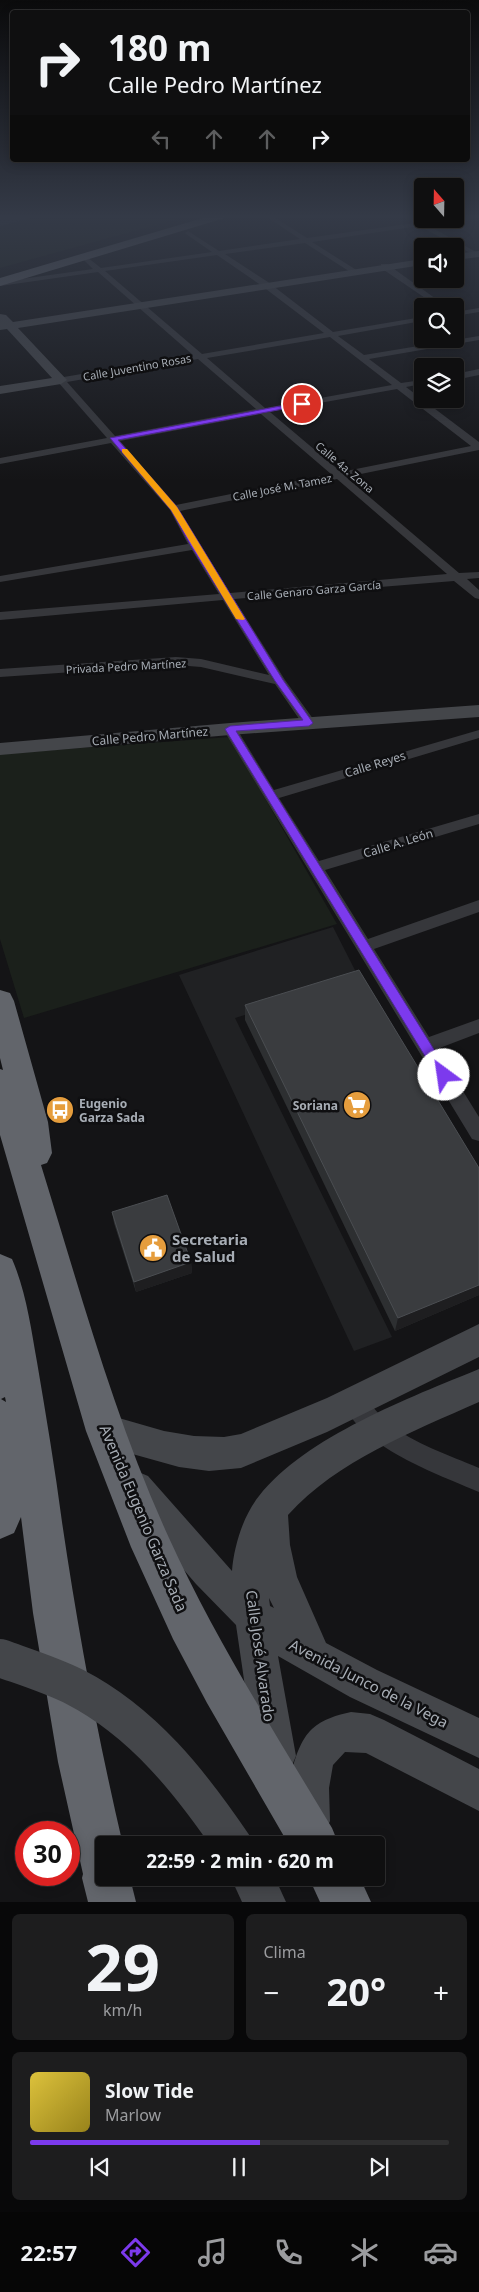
<!DOCTYPE html>
<html lang="es">
<meta charset="utf-8">
<style>
body{margin:0;font-family:"Noto Sans",sans-serif;background:#1d1d1e;color:#f1f3f6;height:100vh;display:flex;flex-direction:column;font-size:19px;white-space:nowrap}
*{box-sizing:border-box;margin:0}
p{font-size:16px;color:#9b9c9f}
.icon{flex:none;width:28px;height:28px;fill:none;stroke:currentColor;stroke-width:2;stroke-linecap:round;stroke-linejoin:round}
.map{position:relative;height:1902px;overflow:hidden}
.side{display:flex;flex-direction:column;gap:12px;padding:12px;background:#080809;flex:1}
.side>*{flex:none}
.top-card{position:absolute;left:10px;top:10px;width:460px;height:152px;border-radius:5px;box-shadow:0 2px 12px #0003,0 0 0 1px #2f2f30;background:#0f0f10;color:#f1f3f6;overflow:hidden}
.needle{width:32px;rotate:340deg}
.tools{position:absolute;left:414px;top:178px;display:grid;gap:10px}
.tools a{display:grid;place-items:center;width:50px;height:50px;border-radius:5px;background:#0f0f10;box-shadow:0 2px 12px #0003,0 0 0 1px #2f2f30;font-size:25px}
.speed{position:absolute;left:15px;top:1821px;display:flex;gap:10px;font-size:25px;font-weight:700;text-align:center}
.speed>*{display:grid;place-content:center;width:65px;height:65px;border-radius:50%;background:#0f0f10;box-shadow:0 2px 12px #0003,0 0 0 1px #2f2f30;line-height:1}
.speed .limit{border:8px solid #d22;background:#fff;color:#111}
.pin{position:absolute;display:grid;place-items:center;width:42px;height:42px;color:#fff;margin:-21px;border:2px solid #fff;border-radius:50%;box-shadow:0 1px 5px #0007}
.me{position:absolute;width:55px;margin:-28px;rotate:329deg;stroke-linejoin:round;filter:drop-shadow(0 0 4px #0008)}
.turn{display:flex;align-items:center;gap:18px;height:105px;padding:0 15px;font-size:22px}
.turn .icon{width:65px;height:65px;stroke-width:2.5}
.turn b{display:block;font-size:35px;line-height:42px}
.lanes{display:flex;align-items:center;height:48px;padding:0 15px;background:#0003;justify-content:center;gap:25px;direction:ltr}
.lanes .off{opacity:.35}
.big{font-size:38px;font-weight:700;line-height:1.1}
.side .card{flex:1;display:flex;flex-direction:column;justify-content:center;gap:8px;min-width:0;padding:0 18px;border-radius:8px;background:#1d1d1e}
.side .dial{align-items:center;gap:0}
.dial b{font-size:65px;line-height:1}
.song{display:flex;align-items:center;gap:15px}
.cover{width:60px;height:60px;border-radius:8px;background:linear-gradient(135deg,hsl(50 70% 55%),hsl(50 70% 35%))}
.played{height:5px;border-radius:2px;background:linear-gradient(90deg,#7c3aed 55%,#2f2f30 55%)}
.keys{display:flex;justify-content:space-around;direction:ltr}
.heat{display:flex;justify-content:space-between;align-items:center;font-size:28px;direction:ltr}
.side .tiles{flex:1;display:grid;gap:12px;grid-template-columns:1fr 1fr}
.card:last-child{grid-column:span 2}
.trip{position:absolute;left:95px;top:1836px;width:290px;height:50px;border-radius:5px;background:#0f0f10;box-shadow:0 2px 12px #0003,0 0 0 1px #2f2f30;font-weight:700;line-height:50px;text-align:center}
.dock{display:flex;height:80px;justify-content:space-around;align-items:center;background:#060606;color:#9b9c9f}
.dock .icon{width:35px;height:35px}
.dock .active{color:#7c3aed}
.dock b{font-size:22px;color:#f1f3f6}
.map>svg:first-child{display:block}
</style>
<div class="map">
<svg width="479" height="1902" viewBox="0 0 479 1902">
<rect width="100%" height="100%" fill="#141416"/>
<path fill="#202123" d="M333 927 360 980 235 1018 392 1337 354 1351 179 975Z"/>
<g fill="#1b201b">
<path d="M0 215H192L0 268Z"/>
<path d="M230 737 337 924 24 1018 0 939V754Z"/>
</g>
<path fill="#2b3439" d="M0 215H43L0 226Z"/>
<g fill="none" stroke-linecap="round" stroke-linejoin="round">
<g fill="#36373b" fill-rule="evenodd">
<path d="M264 215H271L307 238 414 223 400 215H408L421 222 479 215V218L427 225 478 253V255L476 256 419 226 312 242 358 271 359 273 355 275 305 243 225 254 268 282 333 332 422 317V321L338 336 364 355 479 336V340L369 359 401 383 422 380V384L406 387 479 442V450L346 477 459 573 479 572V578L467 579 479 590V599L475 598 454 581 234 599 285 680 316 723 309 727 304 726 275 684 201 667 176 665 0 677V669L176 657 201 659 269 675 223 600 0 620V612L219 594 192 550 0 582V576L188 544 170 510 111 443 0 464V458L107 438 58 382V378L193 355 98 272 0 286V282L93 269 80 256 83 254 101 268 212 252 186 234 185 233 188 231 219 251 300 239ZM217 255 262 286 324 333 202 354 105 271ZM330 337 392 385 265 408 207 358ZM198 359 256 409 115 436 67 382ZM397 389 471 446 341 472 270 412ZM261 414 331 474 176 505 120 441ZM337 479 447 574 230 593 180 511Z"/>
<path d="M381 264H387L446 306H437L381 268Z"/>
<path d="M479 308V312L455 316V312Z"/>
<path d="M479 369V375L455 380V374Z"/>
<path d="M230 725 235 726 274 790 479 730V738L279 798 319 861 479 814V824L325 870 368 939 479 900V912L374 949 429 1037 479 1019V1033L437 1049 479 1117V1141L472 1139 223 729Z"/>
<path d="M354 1392C369 1398 376 1413 388 1423 414 1444 449 1455 479 1468V1492C437 1474 361 1447 343 1403L346 1395Z"/>
</g>
<g fill="#44464a" fill-rule="evenodd">
<path d="M479 251V257L455 260V254Z"/>
<path d="M422 259V265L18 328 67 380 61 384 0 394V386L52 378 7 329 0 330V314L6 315 13 322Z"/>
<path d="M479 705V717L230 735 0 755V743L230 723Z"/>
<path d="M479 1324V1357L327 1432 241 1468 209 1471 179 1467 93 1443 88 1431 93 1419 105 1414 164 1431 194 1436 224 1437 241 1434 327 1398Z"/>
<path d="M479 1369V1402C412 1432 338 1460 288 1515L290 1545 297 1577 326 1643 377 1670 479 1718V1758L350 1697 278 1656 296 1756 290 1770 276 1776 262 1770 256 1756 253 1741 236 1625 196 1584 124 1500 119 1488 124 1476 136 1471 148 1476 232 1571C234 1546 243 1516 259 1496 305 1437 411 1397 479 1369ZM269 1598 274 1608 270 1606Z"/>
<path d="M351 1712 370 1714 384 1720 479 1769V1811L366 1753 345 1752 333 1765 329 1788 330 1821 324 1835 310 1841 296 1835C294 1831 291 1826 290 1821 284 1797 293 1746 312 1729 323 1719 337 1715 351 1712Z"/>
<path d="M231 1878H275L286 1902H242Z"/>
</g>
<g fill="#62656b" fill-rule="evenodd">
<path d="M213 215H229L228 217 0 286V278Z"/>
<path d="M0 990 10 993 14 1001 48 1122 52 1153 47 1163 41 1165C80 1290 114 1418 169 1538 215 1639 275 1733 332 1828L339 1845H289L207 1703 173 1639 131 1547 86 1431 0 1135V1069L3 1070 0 1058Z"/>
<path d="M0 1254 12 1259C26 1291 31 1328 37 1362 46 1415 55 1469 62 1522 78 1631 98 1738 123 1845H104V1878H130L136 1902H88L82 1878 83 1874 58 1762 33 1613 21 1517 14 1533 0 1539ZM5 1397 6 1402 1 1399Z"/>
<path d="M309 1878H360L371 1902H320Z"/>
</g>
<path stroke="#44464a" stroke-width="38" d="M0 1658C25 1667 51 1675 75 1687 143 1722 191 1783 233 1845"/>
</g>
<g fill="#2d2f31">
<path d="M245 1005 479 1168V1295L395 1331 245 1020Z"/>
<path d="M112 1212 191 1262 192 1273 136 1292 114 1223Z"/>
</g>
<g fill="#1e1e20">
<path d="M191 1262 192 1273 136 1292 134 1282Z"/>
<path d="M479 1285V1295L395 1331 398 1318Z"/>
</g>
<g fill="#3a3c3f" stroke="#4b4e52">
<path d="M359 970 479 1168V1285L398 1318 245 1005Z"/>
<path d="M167 1195 191 1262 134 1282 112 1212Z"/>
</g>
<linearGradient id="sky" x2="0" y2="1"><stop stop-color="#0b0b0c"/><stop offset="0.45" stop-color="#343a47"/><stop offset="1" stop-color="#343a47" stop-opacity="0"/></linearGradient>
<rect width="479" height="481" fill="url(#sky)"/>
<path fill="#7c3aed" stroke="#51269a" d="M302 402 304 405 118 440 177 507 283 680 313 723 309 726 236 731 448 1072 450 1075 448 1079H439L225 729 230 726 303 720 275 681 191 546 171 510 110 438Z"/>
<path fill="#f59e0b" d="M122 449H127L177 507 245 619 243 620 236 619 171 510 122 452Z"/>
<defs>
<symbol id="supermarket-disc" viewBox="-11 -11 22 22"><circle r="9.5" fill="#e59d3d" stroke="#0f0f11"/><path d="M-6-5.5h2.5l.6 2H6L4.5 2H-2.5L-4.4-4H-6ZM-1.5 3.2a1.3 1.3 0 1 0 .1 0ZM3 3.2a1.3 1.3 0 1 0 .1 0Z" fill="#fff"/></symbol>
<symbol id="bus-disc" viewBox="-11 -11 22 22"><circle r="9.5" fill="#e59d3d" stroke="#0f0f11"/><path d="M-5-6H5V4H4V6H2V4H-2V6H-4V4H-5ZM-3.5-4V0h7V-4ZM-3.5 1.2v1.5H-2V1.2ZM2 1.2v1.5H3.5V1.2Z" fill="#fff"/></symbol>
<symbol id="civic-disc" viewBox="-11 -11 22 22"><circle r="9.5" fill="#e59d3d" stroke="#0f0f11"/><path d="M-.6-6.5H3V-4.5H.6V-3L4-1V1h2V6H-6V1h2V-1L-.6-3ZM-1.2 2.5V6h2.4V2.5Z" fill="#fff"/></symbol>
</defs>
<g fill-rule="evenodd">
<use href="#supermarket-disc" x="341" y="1089" width="32" height="32"/>
<use href="#bus-disc" x="44" y="1094" width="32" height="32"/>
<use href="#civic-disc" x="137" y="1232" width="32" height="32"/>
</g>
<g text-anchor="middle" dominant-baseline="central" stroke-width="5" stroke-linejoin="round" paint-order="stroke">
<g font-size="11" fill="#a7adb5" stroke="#0f0f11">
<text transform="translate(137 367) rotate(-10)">Calle Juventino Rosas</text>
<text transform="translate(345 467) rotate(40)">Calle 4a. Zona</text>
<text transform="translate(282 487) rotate(-11)">Calle José M. Tamez</text>
<text transform="translate(314 590) rotate(-5)">Calle Genaro Garza García</text>
<text transform="translate(126 666) rotate(-3)">Privada Pedro Martínez</text>
</g>
<g font-size="12" fill="#a7adb5" stroke="#0f0f11">
<text transform="translate(150 736) rotate(-5)">Calle Pedro Martínez</text>
<text transform="translate(375 764) rotate(-17)">Calle Reyes</text>
<text transform="translate(398 843) rotate(-17)">Calle A. León</text>
</g>
<g font-size="12" font-weight="bold" fill="#a7adb5" stroke="#0f0f11" text-anchor="start">
<text x="79" y="1103">Eugenio<tspan x="79" dy="14">Garza Sada</tspan></text>
<text x="338" y="1105" text-anchor="end">Soriana</text>
</g>
<g font-size="15" font-weight="bold" fill="#a7adb5" stroke="#0f0f11" text-anchor="start">
<text x="172" y="1239">Secretaria<tspan x="172" dy="17">de Salud</tspan></text>
</g>
<g font-size="15" fill="#a7adb5" stroke="#0f0f11">
<text transform="translate(144 1518) rotate(67)">Avenida Eugenio Garza Sada</text>
<text transform="translate(261 1656) rotate(82)">Calle José Alvarado</text>
<text transform="translate(369 1683) rotate(27)">Avenida Junco de la Vega</text>
</g>
</g>
</svg>
<div class="tools">
<a><svg class="needle" viewBox="-14 -14 28 28"><path d="M0-13l5 13h-10z" fill="#e53935"/><path d="M0 13l5-13h-10z" fill="#9b9c9f"/></svg></a>
<a><svg class="icon" aria-label="sound" viewBox="0 0 24 24"><path d="M4 9h4l5-4v14l-5-4H4zM17 9q2 3 0 6"/></svg></a>
<a><svg class="icon" aria-label="search" viewBox="0 0 24 24"><circle cx="10" cy="10" r="6"/><path d="M15 15l6 6"/></svg></a>
<a><svg class="icon" aria-label="layers" viewBox="0 0 24 24"><path d="M12 4l9 5-9 5-9-5zM3 14l9 5 9-5"/></svg></a>
</div>
<div class="speed"><div class="limit">30</div></div>
<div class="pin" style="left:302px;top:404px;background:#d93025"><svg class="icon" aria-label="arrive" viewBox="0 0 24 24"><path d="M6 21V4h12l-3 4 3 4H6"/></svg></div>
<svg class="me" style="left:444px;top:1075px" viewBox="-20 -20 40 40"><circle r="19" fill="#fff"/><path d="M0-13L10 11 0 6-10 11z" fill="#7c3aed"/></svg>
<div class="trip">22:59 · 2 min · 620 m</div>
<div class="top-card">
<div class="turn"><svg class="icon" aria-label="right" viewBox="0 0 24 24"><path d="M7 20v-9h11M14 6l5 5-5 5"/></svg><div><b>180 m</b>Calle Pedro Martínez</div></div>
<div class="lanes"><svg class="icon off" aria-label="left" viewBox="0 0 24 24"><path d="M17 20v-9H6M10 6l-5 5 5 5"/></svg><svg class="icon off" aria-label="ahead" viewBox="0 0 24 24"><path d="M12 20V5M6 11l6-6 6 6"/></svg><svg class="icon off" aria-label="ahead" viewBox="0 0 24 24"><path d="M12 20V5M6 11l6-6 6 6"/></svg><svg class="icon" aria-label="right" viewBox="0 0 24 24"><path d="M7 20v-9h11M14 6l5 5-5 5"/></svg></div>
</div>
</div>
<section class="side">
<div class="tiles">
<div class="card dial"><b>29</b><p>km/h</p></div>
<div class="card"><p>Clima</p>
<div class="heat"><a>−</a><b class="big">20°</b><a>+</a></div>
</div>
<div class="card">
<div class="song"><i class="cover"></i><div><b>Slow Tide</b><p>Marlow</p></div></div>
<div class="played"></div>
<div class="keys"><svg class="icon" aria-label="previous" viewBox="0 0 24 24"><path d="M18 5L8 12l10 7zM5 5v14"/></svg><svg class="icon" aria-label="pause" viewBox="0 0 24 24"><path d="M8 5v14M16 5v14"/></svg><svg class="icon" aria-label="next" viewBox="0 0 24 24"><path d="M6 5l10 7-10 7zM19 5v14"/></svg></div>
</div>
</div>
</section>
<nav class="dock">
<b>22:57</b>
<svg class="icon active" aria-label="directions" viewBox="0 0 24 24"><path d="M12 3l9 9-9 9-9-9zM9 14v-3h6M13 9l2 2-2 2"/></svg>
<svg class="icon" aria-label="music" viewBox="0 0 24 24"><path d="M9 18V5l10-2v13"/><circle cx="6" cy="18" r="3"/><circle cx="16" cy="16" r="3"/></svg>
<svg class="icon" aria-label="phone" viewBox="0 0 24 24"><path d="M5 4h4l2 5-3 2q2 4 5 5l2-3 5 2v4C11 20 4 13 5 4z"/></svg>
<svg class="icon" aria-label="climate" viewBox="0 0 24 24"><path d="M12 3v18M4 7l16 10M4 17L20 7"/></svg>
<svg class="icon" aria-label="car" viewBox="0 0 24 24"><path d="M5 17H2v-5l4-1 3-4h7l3 4 3 1v5h-3M9 17h6M6 11h13"/><circle cx="7" cy="17" r="2"/><circle cx="17" cy="17" r="2"/></svg>
</nav>
